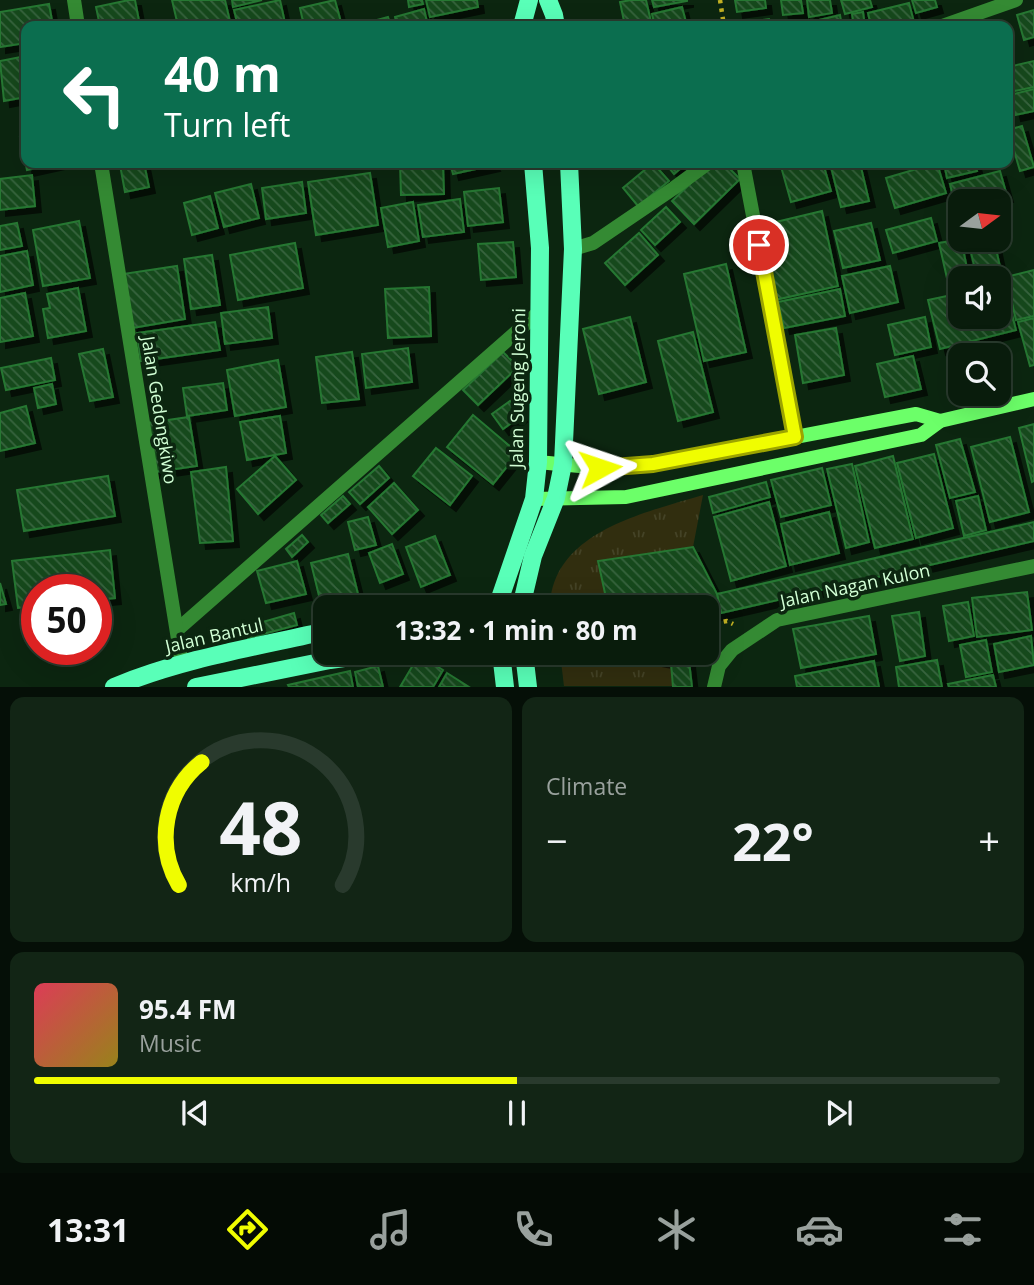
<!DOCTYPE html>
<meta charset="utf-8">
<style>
body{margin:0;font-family:"Open Sans",sans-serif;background:#122515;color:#f1f3f6;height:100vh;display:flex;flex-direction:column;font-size:26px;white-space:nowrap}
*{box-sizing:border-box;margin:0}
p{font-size:23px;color:#99a19d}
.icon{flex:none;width:38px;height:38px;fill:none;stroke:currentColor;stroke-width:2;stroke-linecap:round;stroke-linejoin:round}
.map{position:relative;height:687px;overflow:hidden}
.panel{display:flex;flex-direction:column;gap:10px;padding:10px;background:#050f07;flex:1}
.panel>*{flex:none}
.banner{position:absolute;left:21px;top:21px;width:992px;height:147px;border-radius:14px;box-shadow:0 7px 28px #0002,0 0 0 2px #293a2d;background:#0b6e4f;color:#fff;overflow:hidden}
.needle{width:46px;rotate:75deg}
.buttons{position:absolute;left:948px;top:189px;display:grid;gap:14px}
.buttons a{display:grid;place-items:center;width:63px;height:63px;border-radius:14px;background:#091c0c;box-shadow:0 7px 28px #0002,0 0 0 2px #293a2d;font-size:35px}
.speed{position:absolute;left:21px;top:574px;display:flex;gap:14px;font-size:35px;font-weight:700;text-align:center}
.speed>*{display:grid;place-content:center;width:91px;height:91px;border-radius:50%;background:#091c0c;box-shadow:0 7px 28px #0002,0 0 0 2px #293a2d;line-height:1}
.speed .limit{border:10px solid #d22;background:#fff;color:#111}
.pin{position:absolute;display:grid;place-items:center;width:60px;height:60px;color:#fff;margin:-30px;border:4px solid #fff;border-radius:50%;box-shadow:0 2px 7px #0007}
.me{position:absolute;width:77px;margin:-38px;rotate:85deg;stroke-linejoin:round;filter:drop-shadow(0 0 5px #0008)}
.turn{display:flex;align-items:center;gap:24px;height:147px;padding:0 28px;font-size:32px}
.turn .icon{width:91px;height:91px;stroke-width:2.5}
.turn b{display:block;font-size:49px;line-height:60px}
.big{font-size:52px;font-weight:700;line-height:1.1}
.panel .widget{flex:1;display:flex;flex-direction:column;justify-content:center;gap:10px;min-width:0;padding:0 24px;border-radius:14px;background:#122515}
.panel .dial{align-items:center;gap:0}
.dial svg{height:182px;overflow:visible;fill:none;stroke:#293a2d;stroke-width:7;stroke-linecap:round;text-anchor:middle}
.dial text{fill:#f1f3f6;stroke:none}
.song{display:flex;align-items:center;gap:21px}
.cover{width:84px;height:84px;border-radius:10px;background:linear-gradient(135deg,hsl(350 70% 55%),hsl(50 70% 35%))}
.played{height:7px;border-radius:4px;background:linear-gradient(90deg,#f0fd00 50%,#293a2d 50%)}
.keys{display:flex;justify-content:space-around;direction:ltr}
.heat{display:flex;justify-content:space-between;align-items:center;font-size:38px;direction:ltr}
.panel .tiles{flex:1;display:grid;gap:10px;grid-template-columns:1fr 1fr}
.widget:last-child{grid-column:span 2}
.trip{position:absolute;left:313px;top:595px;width:406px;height:70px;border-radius:14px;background:#091c0c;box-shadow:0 7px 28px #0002,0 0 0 2px #293a2d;font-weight:700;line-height:70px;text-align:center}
.dock{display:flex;height:112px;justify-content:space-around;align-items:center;background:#040b05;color:#99a19d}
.dock .icon{width:49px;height:49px}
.dock .active{color:#f0fd00}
.dock b{font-size:32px;color:#f1f3f6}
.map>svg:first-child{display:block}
</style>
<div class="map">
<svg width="1034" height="687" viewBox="0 0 1034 687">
<defs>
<pattern id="grass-tufts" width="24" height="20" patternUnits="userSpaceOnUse" patternTransform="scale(1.75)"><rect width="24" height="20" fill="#312e0f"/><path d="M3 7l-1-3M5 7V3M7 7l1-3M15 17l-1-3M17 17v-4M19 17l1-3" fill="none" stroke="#444326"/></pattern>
<pattern id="building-back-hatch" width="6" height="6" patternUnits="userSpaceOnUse" patternTransform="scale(1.75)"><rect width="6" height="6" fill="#17491e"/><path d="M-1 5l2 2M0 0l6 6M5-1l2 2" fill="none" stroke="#38643e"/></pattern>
<filter id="shadow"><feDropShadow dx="6" dy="6" stdDeviation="0" flood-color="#0009"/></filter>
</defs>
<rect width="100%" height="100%" fill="#0c2610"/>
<g fill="url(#grass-tufts)">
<path d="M703 495 693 547 598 561 608 607H550C552 532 644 513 703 495Z"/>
<path d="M560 653H619L671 663 673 686H564Z"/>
</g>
<g fill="url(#building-back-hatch)" stroke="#267732" stroke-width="2" filter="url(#shadow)">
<path d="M129 0H135L140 26H100L96 7Z"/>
<path d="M172 0H225L231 26H178Z"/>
<path d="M232 0H262L233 7Z"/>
<path d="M280 0 285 23 273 26H238L234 10Z"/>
<path d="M335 0 342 26H304L300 8Z"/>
<path d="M408 0H422L423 4 409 7Z"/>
<path d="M426 0H477L478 7 430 17Z"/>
<path d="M631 0H646L652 26H625L620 2Z"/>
<path d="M652 0H687V1L654 7Z"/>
<path d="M735 0H765L766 8 737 12Z"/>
<path d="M781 0H801L803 13 783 15Z"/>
<path d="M807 0H830L832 13 809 17Z"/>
<path d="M841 0H870L872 7 845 14Z"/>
<path d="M912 0H935L937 7 916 13Z"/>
<path d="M909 3 915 26H871L868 13Z"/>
<path d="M49 4 53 26H26V43L0 47V12Z"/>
<path d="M682 7 687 26H655L652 14Z"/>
<path d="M424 9 428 26H397L395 17Z"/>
<path d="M1034 10V37L1024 40 1017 15Z"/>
<path d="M863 12 865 26H854L852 14Z"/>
<path d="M840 15 842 26H820L819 20Z"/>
<path d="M388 17 391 26H355Z"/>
<path d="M769 19 771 26H736L735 24Z"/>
<path d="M26 56V97L4 101 0 61Z"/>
<path d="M1034 61V87L1010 92 1008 67Z"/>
<path d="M1034 89V111L1015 115 1010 95Z"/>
<path d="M1022 126 1034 167 1020 171 1008 130Z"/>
<path d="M26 136V163H59L27 170 20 137Z"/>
<path d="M132 163H144L149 187 125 192 120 165Z"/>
<path d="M400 163H443L444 194 401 195Z"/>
<path d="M450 163H493L494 165 453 174Z"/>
<path d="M653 163 669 181 638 206 623 188Z"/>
<path d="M665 163H687L674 174Z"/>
<path d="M712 163H724L740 179 694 224 672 201Z"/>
<path d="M780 163H823L831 191 791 202Z"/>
<path d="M830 163H860L869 201 841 207Z"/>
<path d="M937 163 946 193 895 208 886 178Z"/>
<path d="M944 163H975L977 171 947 178Z"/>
<path d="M1000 171 1007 196 988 201H961V208L956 209 950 184Z"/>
<path d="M370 173 378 225 316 235 308 182Z"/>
<path d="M32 175 35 206 0 210V179Z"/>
<path d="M302 182 306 213 266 219 262 188Z"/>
<path d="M251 184 259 218 224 227 215 193Z"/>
<path d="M499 188 503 222 468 226 464 192Z"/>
<path d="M210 196 218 228 192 235 184 203Z"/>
<path d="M460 199 464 232 423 237 418 205Z"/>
<path d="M413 202 419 241 388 247 381 208Z"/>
<path d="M666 207 680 222 655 245 641 230Z"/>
<path d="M822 211 838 286 775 300 759 226Z"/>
<path d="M931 218 937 241 893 253 886 230Z"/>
<path d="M79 221 90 278 43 286 33 230Z"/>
<path d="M17 223 22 246 0 250V226Z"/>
<path d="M871 223 880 260 843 268 834 231Z"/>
<path d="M639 233 658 255 625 285 605 263Z"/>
<path d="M961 239 969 278H961V285L949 287 939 243Z"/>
<path d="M968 240H994L1003 280 999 281V278H977Z"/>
<path d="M513 242 516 277 481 280 478 244Z"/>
<path d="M295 243 303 288 238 300 230 255Z"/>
<path d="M27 251 33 285 0 292V256Z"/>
<path d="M212 255 220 305 191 309 184 259Z"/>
<path d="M726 264 746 352 704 361 684 274Z"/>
<path d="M177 266 185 319 132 328 123 274Z"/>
<path d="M890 266 898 302 850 313 842 276Z"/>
<path d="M1034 270V316L1016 320 1006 277Z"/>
<path d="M1004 283 1016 330 940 349 928 300 961 293V317H999V284Z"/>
<path d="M429 287 431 336 388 338 385 289Z"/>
<path d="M78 288 86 331 48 338 43 309 50 308 47 294Z"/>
<path d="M840 289 845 316 784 328 778 302Z"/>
<path d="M25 293 33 336 0 342V298Z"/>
<path d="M268 307 272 338 225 344 221 313Z"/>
<path d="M630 317 646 382 599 394 583 329Z"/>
<path d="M925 317 931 347 895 355 888 325Z"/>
<path d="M1034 318V365L1030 366 1018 322Z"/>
<path d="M215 322 220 350 141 361 137 333Z"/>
<path d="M836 328 844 375 803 383 795 335Z"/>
<path d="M693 332 713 412 678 421 658 341Z"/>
<path d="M408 348 412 382 366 388 362 354Z"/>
<path d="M103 349 113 397 90 401 79 354Z"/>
<path d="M352 352 359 399 322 403 316 357Z"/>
<path d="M503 352 518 367 478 405 463 390Z"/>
<path d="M913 356 921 389 885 397 877 364Z"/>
<path d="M51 358 55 380 6 390 1 368Z"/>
<path d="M278 360 286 407 235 416 227 370Z"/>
<path d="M223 383 227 410 187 416 183 388Z"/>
<path d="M52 384 56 404 38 408 34 388Z"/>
<path d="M510 401 521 416 503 429 492 414Z"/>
<path d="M26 406 35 443 0 451V413Z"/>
<path d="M473 415 518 453 493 484 447 447Z"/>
<path d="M280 416 286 453 247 460 240 422Z"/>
<path d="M189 417 197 466 154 472 147 423Z"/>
<path d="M1034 424V481L1032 482 1019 428Z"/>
<path d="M1010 437 1029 512 990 522 971 447Z"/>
<path d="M960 439 975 492 950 498 936 445Z"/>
<path d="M436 448 472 476 450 505 413 476Z"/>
<path d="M934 454 953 528 916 538 897 463Z"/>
<path d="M275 456 296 480 258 514 237 489Z"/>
<path d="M893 456 913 539 875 548 855 466Z"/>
<path d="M852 464 869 542 846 548 827 469Z"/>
<path d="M379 466 389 478 360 504 349 492Z"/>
<path d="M226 467 233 541 200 543 191 472Z"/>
<path d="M822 468 831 505 781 517 771 480Z"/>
<path d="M108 476 115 516 24 531 17 490Z"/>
<path d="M766 482 770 497 713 513 709 497Z"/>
<path d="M394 483 418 510 392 534 368 507Z"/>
<path d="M343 496 350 504 328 523 321 515Z"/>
<path d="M978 496 986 530 964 536 956 501Z"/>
<path d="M769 502 786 566 731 581 714 517Z"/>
<path d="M829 512 839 553 790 565 781 524Z"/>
<path d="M368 517 376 545 355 550 348 522Z"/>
<path d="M1034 522V541L721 613 717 594Z"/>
<path d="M302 535 308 542 292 557 286 549Z"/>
<path d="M435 536 450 575 421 587 406 547Z"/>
<path d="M392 544 403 574 380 583 369 553Z"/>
<path d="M693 547 717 594 721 613 707 616V607H608L598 561Z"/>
<path d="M110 550 115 598 96 600V590H37V606L18 608 12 561Z"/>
<path d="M348 554 359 598 322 608 311 563Z"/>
<path d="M297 561 306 594 266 603 257 571Z"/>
<path d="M0 583 6 604 0 605Z"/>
<path d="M1027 592 1032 630 977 637 972 598Z"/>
<path d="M968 602 974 636 949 641 943 606Z"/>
<path d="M919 612 925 656 900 661 892 616Z"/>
<path d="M294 613 297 625 248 638 245 627Z"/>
<path d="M869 616 876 654 801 668 793 629Z"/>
<path d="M1031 636 1034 665 999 672 994 644Z"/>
<path d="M986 640 992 672 966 677 960 645Z"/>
<path d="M619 653H687L689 661 671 663Z"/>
<path d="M419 655 443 670 433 687H400Z"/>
<path d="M937 660 942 687H899L896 667Z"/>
<path d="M689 661 692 687H673L671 663Z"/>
<path d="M874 661 879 687H797L795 676Z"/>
<path d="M378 666 383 687H358L355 672Z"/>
<path d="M350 671 353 687H289L288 685Z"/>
<path d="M447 673 469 687H439Z"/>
<path d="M993 675 996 687H949L948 684Z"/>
</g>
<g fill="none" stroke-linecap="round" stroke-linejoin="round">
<g stroke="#c2b123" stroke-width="4.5" stroke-dasharray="3.5 5" stroke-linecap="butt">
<path d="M720 0 724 26"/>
<path d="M707 625 727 621 733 624"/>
</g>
<g stroke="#348a33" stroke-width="14">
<path d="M743 163 795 437"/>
<path d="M177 630 538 313"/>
</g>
<g stroke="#348a33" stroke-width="14">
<path d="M74 0 78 26"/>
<path d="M942 26 1016 0"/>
<path d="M101 163 182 664"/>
<path d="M573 249 593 243 674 188 708 163"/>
<path d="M714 687 719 666 732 650 777 620 1034 566"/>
</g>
<g stroke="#6cff69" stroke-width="14">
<path d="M538 462 600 468 653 464 916 414 940 421"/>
<path d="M534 499 626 497 921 435 940 421 1034 399"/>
</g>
<g stroke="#59ffb8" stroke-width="18">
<path d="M548 0 554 15 556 26"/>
<path d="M522 26 529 0"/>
<path d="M497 607 534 499 538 462 540 248 533 163"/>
<path d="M521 607 533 556 556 498 563 464 573 249 569 163"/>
<path d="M501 653 505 687"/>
<path d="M524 653 528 687"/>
<path d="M114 687C181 659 255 647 326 631"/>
<path d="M196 687 330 660 379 653"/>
</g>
</g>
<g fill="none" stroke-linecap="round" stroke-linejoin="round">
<defs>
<path id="route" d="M600 468 653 464 795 437 759 245"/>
</defs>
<use href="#route" stroke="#9ca400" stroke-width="18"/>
<use href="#route" stroke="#f0fd00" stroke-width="12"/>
</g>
<g text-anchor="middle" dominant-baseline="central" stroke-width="7" stroke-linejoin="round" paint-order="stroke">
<g font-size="18" fill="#d2ffd5" stroke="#0c2610">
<text transform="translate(517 388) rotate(-89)">Jalan Sugeng Jeroni</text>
<text transform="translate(160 410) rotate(81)">Jalan Gedongkiwo</text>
<text transform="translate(855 585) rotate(-12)">Jalan Nagan Kulon</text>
<text transform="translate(214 635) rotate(-13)">Jalan Bantul</text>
</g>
</g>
</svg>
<div class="buttons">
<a><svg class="needle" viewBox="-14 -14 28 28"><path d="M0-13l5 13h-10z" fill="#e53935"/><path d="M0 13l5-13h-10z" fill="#99a19d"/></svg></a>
<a><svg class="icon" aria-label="sound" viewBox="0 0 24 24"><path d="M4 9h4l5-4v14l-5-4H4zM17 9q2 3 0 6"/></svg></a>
<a><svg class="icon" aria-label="search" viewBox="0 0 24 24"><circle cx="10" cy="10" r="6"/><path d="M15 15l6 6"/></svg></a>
</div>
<div class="speed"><div class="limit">50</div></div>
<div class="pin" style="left:759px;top:245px;background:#d93025"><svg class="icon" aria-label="arrive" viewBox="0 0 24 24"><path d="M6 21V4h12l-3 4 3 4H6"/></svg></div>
<svg class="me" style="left:600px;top:468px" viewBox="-20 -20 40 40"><path d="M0-17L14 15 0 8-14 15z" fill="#f0fd00" stroke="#fff" stroke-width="4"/></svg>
<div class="trip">13:32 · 1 min · 80 m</div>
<div class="banner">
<div class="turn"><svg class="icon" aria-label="left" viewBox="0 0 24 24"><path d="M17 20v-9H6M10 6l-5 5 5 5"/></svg><div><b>40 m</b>Turn left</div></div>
</div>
</div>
<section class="panel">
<div class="tiles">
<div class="widget dial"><svg viewBox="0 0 100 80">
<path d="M14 69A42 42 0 1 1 86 69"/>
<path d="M14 69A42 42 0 0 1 24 15" stroke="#f0fd00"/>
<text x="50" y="56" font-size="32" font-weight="700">48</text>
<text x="50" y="72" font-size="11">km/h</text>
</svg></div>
<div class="widget"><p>Climate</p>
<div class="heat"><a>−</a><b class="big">22°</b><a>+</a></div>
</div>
<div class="widget">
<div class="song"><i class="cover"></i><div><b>95.4 FM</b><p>Music</p></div></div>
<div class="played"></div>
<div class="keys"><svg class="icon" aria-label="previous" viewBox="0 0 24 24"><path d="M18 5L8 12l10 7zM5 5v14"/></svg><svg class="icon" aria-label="pause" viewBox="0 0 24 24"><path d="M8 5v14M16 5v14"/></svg><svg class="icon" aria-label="next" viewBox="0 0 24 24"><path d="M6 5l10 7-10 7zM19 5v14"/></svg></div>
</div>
</div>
</section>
<nav class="dock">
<b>13:31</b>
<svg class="icon active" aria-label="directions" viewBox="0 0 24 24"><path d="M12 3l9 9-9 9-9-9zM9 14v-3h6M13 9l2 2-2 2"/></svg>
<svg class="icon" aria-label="music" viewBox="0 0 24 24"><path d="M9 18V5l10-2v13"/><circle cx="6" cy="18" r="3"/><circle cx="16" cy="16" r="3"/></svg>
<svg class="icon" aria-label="phone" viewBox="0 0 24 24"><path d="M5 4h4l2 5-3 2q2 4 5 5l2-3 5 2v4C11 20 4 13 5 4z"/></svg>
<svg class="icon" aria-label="climate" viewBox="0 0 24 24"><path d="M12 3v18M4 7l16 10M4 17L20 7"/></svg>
<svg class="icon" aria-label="car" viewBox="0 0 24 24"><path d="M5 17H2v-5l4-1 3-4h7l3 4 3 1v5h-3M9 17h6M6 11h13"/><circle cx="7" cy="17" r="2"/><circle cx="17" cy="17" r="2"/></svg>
<svg class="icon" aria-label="filters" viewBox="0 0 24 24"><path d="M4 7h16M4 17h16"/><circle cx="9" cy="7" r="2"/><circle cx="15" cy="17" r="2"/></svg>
</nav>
